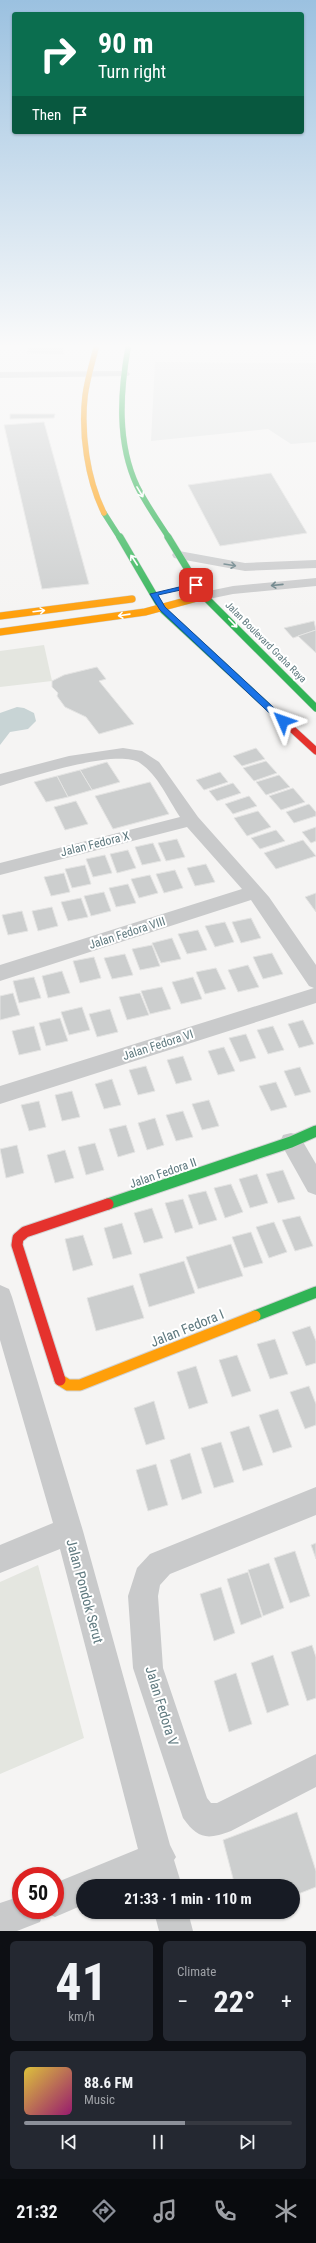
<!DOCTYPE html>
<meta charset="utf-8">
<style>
body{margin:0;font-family:"Roboto Condensed",sans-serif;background:#242831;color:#f1f3f6;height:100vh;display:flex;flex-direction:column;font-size:15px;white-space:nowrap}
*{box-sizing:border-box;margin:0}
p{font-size:13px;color:#9ea1a6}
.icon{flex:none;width:22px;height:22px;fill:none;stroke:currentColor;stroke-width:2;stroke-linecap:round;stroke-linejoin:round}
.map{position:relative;height:1931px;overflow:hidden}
.drawer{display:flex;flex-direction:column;gap:10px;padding:10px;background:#0d0f14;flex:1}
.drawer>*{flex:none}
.banner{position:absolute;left:12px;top:12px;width:292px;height:122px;border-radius:4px;box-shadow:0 1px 3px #0004;background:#0b6e4f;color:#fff;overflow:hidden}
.speed{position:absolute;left:12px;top:1867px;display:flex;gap:8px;font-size:20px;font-weight:700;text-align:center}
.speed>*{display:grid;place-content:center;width:52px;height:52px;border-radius:50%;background:#171b24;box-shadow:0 1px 3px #0004;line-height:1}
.speed .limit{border:6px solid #d22;background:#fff;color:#111}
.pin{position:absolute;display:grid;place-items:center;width:34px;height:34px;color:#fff;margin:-17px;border-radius:8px;box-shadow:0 2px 6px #0006}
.me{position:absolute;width:44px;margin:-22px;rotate:313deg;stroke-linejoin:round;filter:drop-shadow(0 0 3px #0008)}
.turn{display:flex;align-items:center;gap:14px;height:84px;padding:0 20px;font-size:18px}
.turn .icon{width:52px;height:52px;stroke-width:2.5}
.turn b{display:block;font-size:28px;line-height:34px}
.then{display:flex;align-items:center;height:38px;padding:0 20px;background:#0003;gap:8px;font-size:15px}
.big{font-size:30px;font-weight:700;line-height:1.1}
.drawer .tile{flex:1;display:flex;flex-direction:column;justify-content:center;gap:6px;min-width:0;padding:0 14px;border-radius:6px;background:#242831}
.drawer .dial{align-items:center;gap:0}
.dial b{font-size:52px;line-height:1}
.song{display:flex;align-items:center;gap:12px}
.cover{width:48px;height:48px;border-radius:6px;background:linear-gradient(135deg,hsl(50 70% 55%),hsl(320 70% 35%))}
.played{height:4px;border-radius:2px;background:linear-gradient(90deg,#8c9099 60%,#363941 60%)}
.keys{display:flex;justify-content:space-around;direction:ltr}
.heat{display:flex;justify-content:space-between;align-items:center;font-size:22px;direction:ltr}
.drawer .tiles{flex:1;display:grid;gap:10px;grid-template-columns:1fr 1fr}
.tile:last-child{grid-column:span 2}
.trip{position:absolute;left:76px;top:1879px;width:224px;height:40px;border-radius:20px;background:#171b24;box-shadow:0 1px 3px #0004;font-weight:700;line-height:40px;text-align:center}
.tab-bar{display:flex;height:64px;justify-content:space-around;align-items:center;background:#090b0e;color:#9ea1a6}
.tab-bar .icon{width:28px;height:28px}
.tab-bar .active{color:#8c9099}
.tab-bar b{font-size:18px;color:#f1f3f6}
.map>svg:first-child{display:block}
</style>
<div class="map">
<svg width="316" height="1931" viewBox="0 0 316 1931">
<rect width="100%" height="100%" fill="#f5f4f3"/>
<path fill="#e4e6e5" d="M155 362 316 363V442L291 444 268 429 151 441Z"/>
<g fill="#e4e6e0">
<path d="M44 645 52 681 0 687V651Z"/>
<path d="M38 1565 84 1738 0 1774V1582Z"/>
</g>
<path fill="#c8d4d5" d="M17 707 24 708 34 713 36 721 28 729 10 732 0 745V713Z"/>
<g fill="#cccece" stroke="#e4e4e3">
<path d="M28 348H64L63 354 27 353Z"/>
<path d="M10 414H55L54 418 10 419Z"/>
<path d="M44 422 89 584 42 589 4 425Z"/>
<path d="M271 473 307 533 220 546 188 485Z"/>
<path d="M314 621 316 630 293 638 284 628Z"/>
<path d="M316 630V653L298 636Z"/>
<path d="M97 667 106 679 99 681 134 724 99 734 86 717 65 707 57 696 58 693 52 687V681L64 675Z"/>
<path d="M256 748 265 759 242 766 233 756Z"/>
<path d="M266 761 277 773 254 781 243 768Z"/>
<path d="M107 762 120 782 92 790 80 770Z"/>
<path d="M80 770 92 790 68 797 57 776Z"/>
<path d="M220 772 228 782 204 790 196 780Z"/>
<path d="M279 775 290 787 266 795 256 782Z"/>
<path d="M57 776 68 797 46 802 34 782Z"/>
<path d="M150 782 169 814 113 829 95 796Z"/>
<path d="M233 783 241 793 217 801 209 791Z"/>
<path d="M293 788 305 802 281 810 269 796Z"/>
<path d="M249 796 257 806 233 814 225 804Z"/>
<path d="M76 801 88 824 65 830 54 807Z"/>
<path d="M309 804 316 812V816L294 823 286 812Z"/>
<path d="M258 811 271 827 247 836 234 818Z"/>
<path d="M316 827V841L311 843 302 832Z"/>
<path d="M276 830 285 841 260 849 251 838Z"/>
<path d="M177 839 185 857 166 861 158 843Z"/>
<path d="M303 840 316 856 276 869 264 853Z"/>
<path d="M153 843 161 861 142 865 135 847Z"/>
<path d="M128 850 136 868 117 873 110 854Z"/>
<path d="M105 855 112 873 93 877 86 859Z"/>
<path d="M206 864 215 882 195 886 187 868Z"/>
<path d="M85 865 91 884 72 888 65 869Z"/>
<path d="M175 870 183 888 164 893 156 874Z"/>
<path d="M64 873 70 892 51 896 44 877Z"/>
<path d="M150 875 158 893 139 898 131 879Z"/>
<path d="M128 884 136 903 116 907 109 888Z"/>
<path d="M104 892 111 911 91 916 84 896Z"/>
<path d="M316 893V912L305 897Z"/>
<path d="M81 898 88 917 68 921 61 902Z"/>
<path d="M52 907 58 926 38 931 32 911Z"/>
<path d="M22 911 28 931 8 935 2 915Z"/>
<path d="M251 918 261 938 241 943 232 922Z"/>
<path d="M225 922 234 942 215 947 205 926Z"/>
<path d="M198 930 207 950 187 954 178 934Z"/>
<path d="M172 938 181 959 161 963 152 943Z"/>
<path d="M152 945 160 966 140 970 132 949Z"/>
<path d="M272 953 283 974 263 979 253 957Z"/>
<path d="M125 954 133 975 112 979 104 958Z"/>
<path d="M94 957 101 978 80 983 73 961Z"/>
<path d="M248 965 259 987 238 992 228 970Z"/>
<path d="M216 968 226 989 205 994 196 972Z"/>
<path d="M62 971 70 993 48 998 42 976Z"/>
<path d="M34 977 41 998 19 1003 13 981Z"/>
<path d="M193 977 202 999 181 1004 172 982Z"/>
<path d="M162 987 171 1009 150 1014 141 991Z"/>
<path d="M13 993 20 1015 0 1020V996Z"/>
<path d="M140 993 149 1015 127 1020 119 997Z"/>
<path d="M82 1007 90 1030 69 1035 61 1012Z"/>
<path d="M110 1009 118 1032 97 1037 89 1014Z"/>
<path d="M60 1018 68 1041 46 1046 39 1023Z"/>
<path d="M303 1020 314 1044 299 1048 288 1024Z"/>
<path d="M34 1026 41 1050 19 1055 12 1031Z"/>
<path d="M273 1026 284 1050 268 1054 257 1030Z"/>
<path d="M246 1034 256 1058 240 1062 229 1038Z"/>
<path d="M224 1047 235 1071 218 1075 208 1051Z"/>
<path d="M183 1056 192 1080 176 1084 167 1060Z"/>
<path d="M146 1066 155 1091 138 1095 129 1070Z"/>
<path d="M300 1067 311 1092 295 1096 284 1071Z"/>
<path d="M112 1079 121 1105 104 1109 95 1084Z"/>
<path d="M276 1082 287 1107 271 1111 259 1086Z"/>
<path d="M72 1091 80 1117 62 1121 55 1095Z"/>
<path d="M209 1100 219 1126 202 1130 192 1104Z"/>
<path d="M39 1101 46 1127 29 1131 21 1105Z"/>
<path d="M183 1111 193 1137 176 1141 166 1115Z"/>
<path d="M155 1118 164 1145 147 1150 138 1123Z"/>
<path d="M126 1125 135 1152 118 1157 109 1129Z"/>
<path d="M95 1143 104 1170 86 1175 78 1147Z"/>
<path d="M17 1145 24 1173 6 1178 0 1149Z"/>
<path d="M65 1150 74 1178 55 1183 47 1155Z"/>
<path d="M283 1170 295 1199 278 1203 266 1174Z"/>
<path d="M257 1174 268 1203 250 1208 239 1179Z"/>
<path d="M231 1184 243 1212 225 1218 214 1188Z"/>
<path d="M206 1191 217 1220 199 1225 188 1195Z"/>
<path d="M183 1199 193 1228 175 1233 165 1203Z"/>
<path d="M152 1208 163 1238 144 1243 134 1213Z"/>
<path d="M300 1216 313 1246 295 1251 282 1220Z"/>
<path d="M274 1222 287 1252 269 1258 256 1227Z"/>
<path d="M122 1223 132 1254 113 1259 104 1228Z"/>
<path d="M251 1232 263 1263 244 1268 232 1237Z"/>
<path d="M83 1235 93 1265 73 1271 65 1239Z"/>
<path d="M231 1244 243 1276 198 1289 186 1257Z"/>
<path d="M184 1261 195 1293 149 1307 139 1274Z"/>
<path d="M133 1285 144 1318 96 1331 87 1298Z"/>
<path d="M310 1326 316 1341V1363L306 1366 292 1332Z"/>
<path d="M275 1339 288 1374 270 1379 257 1344Z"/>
<path d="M237 1355 251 1391 232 1397 219 1360Z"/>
<path d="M196 1366 208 1403 189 1409 177 1372Z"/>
<path d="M309 1386 316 1404V1425L305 1429 290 1392Z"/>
<path d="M154 1401 165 1439 146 1445 134 1408Z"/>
<path d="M278 1409 292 1447 273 1453 259 1415Z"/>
<path d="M249 1426 263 1465 243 1471 230 1432Z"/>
<path d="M221 1442 234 1482 214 1488 201 1448Z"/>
<path d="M190 1453 202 1493 182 1500 170 1460Z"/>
<path d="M156 1464 168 1505 148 1511 136 1470Z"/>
<path d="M316 1543V1559L311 1545Z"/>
<path d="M295 1551 310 1596 290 1603 274 1558Z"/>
<path d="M269 1563 284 1608 263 1616 248 1570Z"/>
<path d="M248 1572 262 1617 241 1625 227 1579Z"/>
<path d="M221 1587 235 1633 214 1641 200 1594Z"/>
<path d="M312 1645 316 1657V1698L307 1701 291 1652Z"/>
<path d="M273 1655 289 1705 267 1713 251 1663Z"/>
<path d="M236 1673 252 1724 229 1732 214 1681Z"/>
<path d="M297 1812 316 1871V1887L293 1896V1886H235L223 1840Z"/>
</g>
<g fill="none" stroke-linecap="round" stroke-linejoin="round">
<defs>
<g id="fast-far2">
<path d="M128 348C120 393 117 443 137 486 146 504 158 521 169 538"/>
<path d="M104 513 120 538"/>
</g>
<g id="fast-far1">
<path d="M120 537 162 609 279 717"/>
<path d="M168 537 204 596 316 708"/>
</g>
<g id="fast">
<path d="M108 1204 291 1142 316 1131"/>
<path d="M255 1316 316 1292"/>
</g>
<path id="slow-far2" d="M96 348C92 364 87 380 85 396 81 433 87 479 104 513"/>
<g id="slow-far1">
<path d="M0 616 132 599"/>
<path d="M0 632 145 612 204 596"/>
</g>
<path id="slow" d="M60 1380 68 1385H80L255 1316"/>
<path id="jam-far1" d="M279 717 316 751"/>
<path id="jam" d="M60 1380 17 1245 18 1238 25 1232 108 1204"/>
</defs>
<use href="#fast-far2" stroke="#d1d2d3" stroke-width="6"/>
<use href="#fast-far1" stroke="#d1d2d3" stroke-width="8"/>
<use href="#fast" stroke="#d1d2d3" stroke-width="13"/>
<use href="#slow-far2" stroke="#d1d2d3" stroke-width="6"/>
<use href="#slow-far1" stroke="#d1d2d3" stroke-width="8"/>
<use href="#slow" stroke="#d1d2d3" stroke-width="13"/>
<use href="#jam-far1" stroke="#d1d2d3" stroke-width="8"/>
<use href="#jam" stroke="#d1d2d3" stroke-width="13"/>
<g fill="#c9cacb" fill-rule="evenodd">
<path d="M124 371 128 372 130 374 128 376 0 378V372Z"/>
<path d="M179 551 245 563 316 560V568L245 571 174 558 172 555 174 552Z"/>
<path d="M316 578V586L233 594 204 600 197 596 199 593 233 586Z"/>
<path d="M123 748 142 751 159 762 198 817 269 897 316 965V1003L0 1104V1086L314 988 309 986 251 900 0 981V965L242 889 187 827 0 875V863L180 817C168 799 158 775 140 763 116 748 28 778 0 786V774L69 756Z"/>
<path d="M291 1133 299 1135 316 1164V1195L308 1192 280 1142 283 1135Z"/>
<path d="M0 1285 9 1289 12 1297 83 1531 170 1845 176 1857 174 1860 182 1886H148L146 1879 129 1886H83V1905L55 1917 44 1912 40 1922 17 1931H0V1903L21 1896V1910H55V1883L138 1849 60 1549 0 1573V1545L53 1523 0 1340Z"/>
<path d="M316 1487V1515L170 1574 160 1585 158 1596 163 1668 207 1798 211 1803H217L316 1754V1787L231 1831C207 1840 198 1839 183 1818L133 1668 128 1596 137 1568 150 1554Z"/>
<path d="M154 1912H188L193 1931H159Z"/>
</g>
<use href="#fast-far2" stroke="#30b455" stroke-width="5.5"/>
<use href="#fast-far1" stroke="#30b455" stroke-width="7"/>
<use href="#fast" stroke="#30b455" stroke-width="11"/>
<use href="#slow-far2" stroke="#ff9f0a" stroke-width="5.5"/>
<use href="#slow-far1" stroke="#ff9f0a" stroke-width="7"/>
<use href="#slow" stroke="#ff9f0a" stroke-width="11"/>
<use href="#jam-far1" stroke="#e5322d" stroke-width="7"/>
<use href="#jam" stroke="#e5322d" stroke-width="11"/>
</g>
<defs><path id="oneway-shaft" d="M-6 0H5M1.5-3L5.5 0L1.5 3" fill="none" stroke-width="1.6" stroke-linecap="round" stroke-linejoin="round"/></defs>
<g stroke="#fff">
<use href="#oneway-shaft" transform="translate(140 492) rotate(59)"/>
<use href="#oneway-shaft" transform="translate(134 560) rotate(-123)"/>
<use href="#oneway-shaft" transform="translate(39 611) rotate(-7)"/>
<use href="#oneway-shaft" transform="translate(124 615) rotate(172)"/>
<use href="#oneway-shaft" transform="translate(233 623) rotate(46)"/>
</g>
<g stroke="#647d83">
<use href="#oneway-shaft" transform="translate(230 565) rotate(9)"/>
<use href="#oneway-shaft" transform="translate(277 585) rotate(174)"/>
</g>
<linearGradient id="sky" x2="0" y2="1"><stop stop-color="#9bc1e0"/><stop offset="0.56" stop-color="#fafafa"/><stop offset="1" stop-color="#fafafa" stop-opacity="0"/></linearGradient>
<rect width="316" height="618" fill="url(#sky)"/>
<path fill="#1a73e8" stroke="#114b97" d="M196 583H199V586L158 595 165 607 286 719V723H280L160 610 150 594Z"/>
<g text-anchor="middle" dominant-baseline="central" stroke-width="4" stroke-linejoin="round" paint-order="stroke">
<g font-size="10" fill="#5f797f" stroke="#fff">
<text transform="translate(266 642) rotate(45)">Jalan Boulevard Graha Raya</text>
</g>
<g font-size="12" fill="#5f797f" stroke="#fff">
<text transform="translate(95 844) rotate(-14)">Jalan Fedora X</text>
<text transform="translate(127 933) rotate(-18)">Jalan Fedora VIII</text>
<text transform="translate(158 1045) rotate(-18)">Jalan Fedora VI</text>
<text transform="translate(163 1173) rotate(-19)">Jalan Fedora II</text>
</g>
<g font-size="14" fill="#5f797f" stroke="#fff">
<text transform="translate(187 1328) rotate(-22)">Jalan Fedora I</text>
<text transform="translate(85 1591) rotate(75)">Jalan Pondok Serut</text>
<text transform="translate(162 1706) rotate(73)">Jalan Fedora V</text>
</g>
</g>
</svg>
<div class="speed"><div class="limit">50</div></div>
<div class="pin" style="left:196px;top:585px;background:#d93025"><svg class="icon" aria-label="arrive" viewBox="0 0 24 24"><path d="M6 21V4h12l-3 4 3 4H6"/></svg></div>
<svg class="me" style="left:283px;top:721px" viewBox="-20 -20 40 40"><path d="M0-17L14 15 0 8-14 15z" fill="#1a73e8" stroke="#fff" stroke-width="4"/></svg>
<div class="trip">21:33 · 1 min · 110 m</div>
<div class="banner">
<div class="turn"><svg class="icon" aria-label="right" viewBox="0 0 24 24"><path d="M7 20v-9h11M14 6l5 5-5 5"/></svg><div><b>90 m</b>Turn right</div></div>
<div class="then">Then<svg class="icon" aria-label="arrive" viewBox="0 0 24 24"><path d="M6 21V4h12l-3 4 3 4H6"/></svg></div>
</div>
</div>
<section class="drawer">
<div class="tiles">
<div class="tile dial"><b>41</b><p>km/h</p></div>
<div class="tile"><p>Climate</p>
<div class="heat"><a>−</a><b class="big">22°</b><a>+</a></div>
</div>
<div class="tile">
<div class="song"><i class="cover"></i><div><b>88.6 FM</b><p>Music</p></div></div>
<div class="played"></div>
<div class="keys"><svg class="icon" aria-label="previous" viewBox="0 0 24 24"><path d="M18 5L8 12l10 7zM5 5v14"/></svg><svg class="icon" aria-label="pause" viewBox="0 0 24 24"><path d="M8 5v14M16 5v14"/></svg><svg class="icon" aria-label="next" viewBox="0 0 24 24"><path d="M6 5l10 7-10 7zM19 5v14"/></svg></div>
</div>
</div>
</section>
<nav class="tab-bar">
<b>21:32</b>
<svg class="icon active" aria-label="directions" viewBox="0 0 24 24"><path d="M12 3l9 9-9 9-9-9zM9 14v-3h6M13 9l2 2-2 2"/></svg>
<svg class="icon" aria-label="music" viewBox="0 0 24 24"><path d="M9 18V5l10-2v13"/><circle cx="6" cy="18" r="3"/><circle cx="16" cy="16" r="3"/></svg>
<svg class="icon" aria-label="phone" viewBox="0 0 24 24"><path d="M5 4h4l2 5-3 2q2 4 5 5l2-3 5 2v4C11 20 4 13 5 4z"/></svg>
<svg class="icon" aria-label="climate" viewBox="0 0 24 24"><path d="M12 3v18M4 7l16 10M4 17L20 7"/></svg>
</nav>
